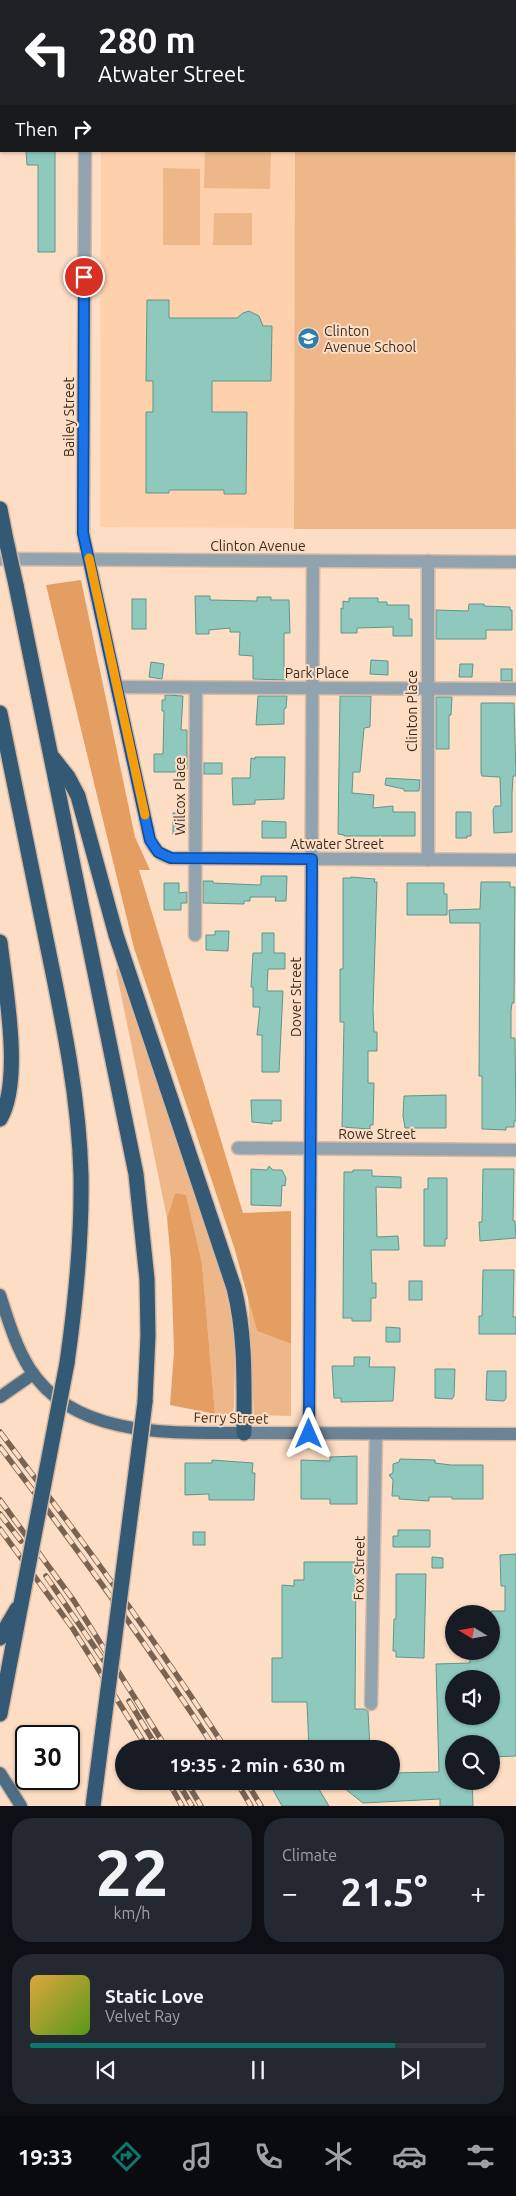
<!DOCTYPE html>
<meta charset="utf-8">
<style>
body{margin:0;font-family:Ubuntu,sans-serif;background:#242831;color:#f1f3f6;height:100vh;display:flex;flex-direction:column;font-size:19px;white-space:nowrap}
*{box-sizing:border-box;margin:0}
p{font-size:16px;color:#9ea1a6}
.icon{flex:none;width:28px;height:28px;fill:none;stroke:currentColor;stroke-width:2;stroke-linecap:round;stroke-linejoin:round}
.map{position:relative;height:1806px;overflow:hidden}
.sheet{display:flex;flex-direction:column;gap:12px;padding:12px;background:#0d0f14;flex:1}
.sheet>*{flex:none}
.guide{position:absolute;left:0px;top:0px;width:516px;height:152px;box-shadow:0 1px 4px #0004;background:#202124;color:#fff;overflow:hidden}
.needle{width:32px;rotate:281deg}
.fabs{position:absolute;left:445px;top:1605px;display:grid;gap:10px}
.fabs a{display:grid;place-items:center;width:55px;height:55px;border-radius:50%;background:#171b24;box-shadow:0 1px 4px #0004;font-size:25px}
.speed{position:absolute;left:15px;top:1725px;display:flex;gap:10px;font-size:25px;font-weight:700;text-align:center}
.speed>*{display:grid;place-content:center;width:65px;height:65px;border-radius:50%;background:#171b24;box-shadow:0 1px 4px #0004;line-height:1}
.speed .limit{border:2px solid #111;border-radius:8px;background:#fff;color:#111}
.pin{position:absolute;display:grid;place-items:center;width:42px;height:42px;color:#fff;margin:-21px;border:2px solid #fff;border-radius:50%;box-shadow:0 1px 5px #0007}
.me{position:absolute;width:55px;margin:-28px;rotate:0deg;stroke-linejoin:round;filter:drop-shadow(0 0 4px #0008)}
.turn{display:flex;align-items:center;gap:18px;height:105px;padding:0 15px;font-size:22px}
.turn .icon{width:65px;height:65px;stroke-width:2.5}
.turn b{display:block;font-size:35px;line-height:42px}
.then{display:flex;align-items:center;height:48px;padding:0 15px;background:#0003;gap:10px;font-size:19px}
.big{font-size:38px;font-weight:700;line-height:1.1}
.sheet .tile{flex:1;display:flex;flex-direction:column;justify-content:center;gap:8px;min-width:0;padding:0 18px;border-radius:20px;background:#242831}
.sheet .dial{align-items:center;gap:0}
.dial b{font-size:65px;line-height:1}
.song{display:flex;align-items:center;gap:15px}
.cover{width:60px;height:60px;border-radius:8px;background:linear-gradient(135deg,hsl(40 70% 55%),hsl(90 70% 35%))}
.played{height:5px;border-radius:2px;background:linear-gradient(90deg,#0f766e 80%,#363941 80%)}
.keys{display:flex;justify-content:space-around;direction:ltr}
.heat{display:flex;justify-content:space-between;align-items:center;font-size:28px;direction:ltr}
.sheet .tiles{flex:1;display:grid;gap:12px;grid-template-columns:1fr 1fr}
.tile:last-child{grid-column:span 2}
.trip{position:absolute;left:115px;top:1740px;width:285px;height:50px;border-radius:25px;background:#171b24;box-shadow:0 1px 4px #0004;font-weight:700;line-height:50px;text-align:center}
.tabs{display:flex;height:80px;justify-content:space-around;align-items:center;background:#090b0e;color:#9ea1a6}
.tabs .icon{width:35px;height:35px}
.tabs .selected{color:#0f766e}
.tabs b{font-size:22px;color:#f1f3f6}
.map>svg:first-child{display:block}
</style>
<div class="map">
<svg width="516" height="1806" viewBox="0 0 516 1806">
<rect width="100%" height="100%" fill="#fdddc4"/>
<path fill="#fed0ab" d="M515 96 516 529 100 527 101 151H515Z"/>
<g fill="#edb78a">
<path d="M515 96 516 529H294L295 151H515Z"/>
<path d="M205 151H271L270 189 204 188Z"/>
<path d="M163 168 200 169V245H163Z"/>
<path d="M214 213H252V245H213Z"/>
<path d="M119 967 179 1149 219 1263 232 1320 235 1356 234 1407 232 1415 215 1414 202 1263 186 1196 175 1193 167 1218 116 970Z"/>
<path d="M248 1296 257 1331 291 1344V1416L254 1415Z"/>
</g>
<g fill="#e59e61">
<path d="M81 580 135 837 150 870H139L243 1213 291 1211V1344L257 1331 235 1250 134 948 46 585Z"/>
<path d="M175 1193 186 1195 202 1263 215 1414 170 1405 174 1352 171 1261 167 1218Z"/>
</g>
<g fill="#8fc9bd" stroke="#5e968c" fill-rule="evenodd">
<path d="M26 151H55V252H38V165H27Z"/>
<path d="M147 300H169V318H237L243 313 249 311 259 316 263 326H272L271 381H212V412H247L246 494H224V490H169V493H146V412H153V381H146Z"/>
<path d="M195 596H210V600L257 601V597H271V600H289L290 633H284V671H286V680L253 679V656L239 655 240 632H230V628L209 630V634H196Z"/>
<path d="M349 598H378V602H387V605H409V619H412V636H393V627L357 628V633H341V608L343 609V601L349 602Z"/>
<rect x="132" y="599" width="14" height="30"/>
<path d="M469 604H484V606L510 607V610H512V630H486V639H436V610L468 611Z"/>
<path d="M371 660 388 661V675L370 674Z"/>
<path d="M151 662 164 664 162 679 149 677Z"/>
<path d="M460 664H473L472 677H459Z"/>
<rect x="501" y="669" width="11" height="12"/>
<path d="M165 695 183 696 181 730H187V769H178V772H154V754H163L164 711H162V700H165Z"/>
<path d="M258 696H287L286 708 284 709V724L256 725Z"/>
<path d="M340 696H371L370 727 364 728 360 772H353L352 793 374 795 373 808 393 806V812H415V836H344V835L338 834Z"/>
<path d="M436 697H452L451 715H449V749H436Z"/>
<path d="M481 703H514L516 776H513L512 794V832L494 833 493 810 495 806H501L500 777 482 776 481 773Z"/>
<path d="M255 757H285L284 799 255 800V804L233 805 232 778H250L251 758 255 759Z"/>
<rect x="204" y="763" width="18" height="11"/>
<path d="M386 778 420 780 419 791H404V789L385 785Z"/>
<path d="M456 812H471V836H467V838H456Z"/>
<rect x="173" y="813" width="12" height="21"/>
<path d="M262 821 286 822V838H262Z"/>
<path d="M261 876H287L286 901H275L276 897H250V901H244V904L203 903V881H213V883L259 885 261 884Z"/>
<path d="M351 877 375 879 374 882H377L373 1010 374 1032H377V1051H368V1083H374L373 1125H370V1129L342 1127 344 1022H340V969H343V878H351Z"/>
<path d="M481 882H510V887H515L514 1003H512L511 1011V1038H515L516 1121H514V1127H506V1130L482 1129V1076H479L480 923H450L449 910 480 909Z"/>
<path d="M164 883H179V893L187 892V903H181V910H164Z"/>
<path d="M407 883H444V894H447V915H407Z"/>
<path d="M215 931H229L228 951 206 950V935H215Z"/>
<path d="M262 933H274V953H285V969H268L267 991H283L279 1072H262V1035H257L260 1007H253V987H251L253 953H262Z"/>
<path d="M446 1095V1128H405L403 1116 404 1096Z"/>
<path d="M251 1100H281V1121H272V1124L252 1122Z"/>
<path d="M269 1166 273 1170H282L286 1178 285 1186 282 1185 281 1206 251 1205V1169L267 1170Z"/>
<path d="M483 1169H514L513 1221H515L516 1238 480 1241 479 1222H482Z"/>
<path d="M353 1170H372V1176L401 1177V1188L376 1187 377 1237 398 1236 399 1250H371L372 1283H376V1298H371V1321H352V1318H343L344 1172H353Z"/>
<path d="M428 1178H447V1239H445V1246H424V1189H428Z"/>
<path d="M483 1270H514L513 1317H516V1334H479V1316H482Z"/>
<rect x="409" y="1281" width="13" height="19"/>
<path d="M386 1327 400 1328V1342H386Z"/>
<path d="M354 1357H370L369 1367H395L393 1401 341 1402V1398H334L332 1366H354Z"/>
<path d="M435 1369H455L454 1396 452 1399 435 1398Z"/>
<path d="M487 1371H506V1398L504 1401 486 1400Z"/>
<path d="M357 1456V1504H330V1499H301V1460L330 1461V1457Z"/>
<path d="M400 1459 435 1460V1463L451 1465H483V1499H452V1497H429V1501L399 1499V1496H392L393 1480 389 1475 393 1473V1464L399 1462Z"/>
<path d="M212 1460 253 1463 252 1473H255L254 1500H209V1494L185 1495V1463H212Z"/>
<path d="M398 1530H430V1547H393V1536H398Z"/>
<rect x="193" y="1532" width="12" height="13"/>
<path d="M516 1554V1756L491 1757V1744H454V1781H472L473 1806H440V1799L363 1803 335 1781H391V1773L439 1772 436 1664 470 1663 469 1651H491V1611H505V1586H501L500 1555ZM454 1679H491V1716H454Z"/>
<path d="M432 1557 443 1558V1568H432Z"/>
<path d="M304 1562H356L355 1709H364L368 1711 370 1749H309L307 1702H272V1658H282V1585L294 1586V1580H304Z"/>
<path d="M396 1574H426L424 1658 396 1657V1651H393L394 1619H396Z"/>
<path d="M268 1781H314L329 1806H282Z"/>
</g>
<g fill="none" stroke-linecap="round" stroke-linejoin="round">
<defs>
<g id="minor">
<path d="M85 0V1"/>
<path d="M296 0V1"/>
<path d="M16 1 18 0"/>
<path d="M460 1V0"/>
<path d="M0 16 1 15"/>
<path d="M515 80H516"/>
<path d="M85 151 83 533 150 840C155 850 160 855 171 858L516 860"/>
<path d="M0 559 516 562"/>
<path d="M428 561V860"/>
<path d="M117 687 516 689"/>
<path d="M195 935 196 688"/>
<path d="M238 1148 516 1150"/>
<path d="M309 1434 313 561"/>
<path d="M371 1704 376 1434"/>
</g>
<path id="secondary" d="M244 1433 516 1434"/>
<g id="primary">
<path d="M0 1295C8 1320 16 1347 30 1369 74 1438 172 1433 244 1433"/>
<path d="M0 1397 33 1374"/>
<path d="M0 1773 21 1806"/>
</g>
<g id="motorway">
<path d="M0 509 5 535"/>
<path d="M16 585 136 1174 147 1279 148 1335 145 1402"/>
<path d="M0 713C15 789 31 864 46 939 62 1017 79 1095 81 1175 82 1238 76 1300 67 1363"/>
<path d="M53 758 68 777 78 796 116 935 234 1288C246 1336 244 1384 244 1433"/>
<path d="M0 942C5 987 23 1081 0 1119"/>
<path d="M0 1638 17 1609"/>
<path d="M0 1714 21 1604"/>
</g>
</defs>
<use href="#minor" stroke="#d6baa3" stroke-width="15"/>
<use href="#secondary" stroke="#d6baa3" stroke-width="15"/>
<use href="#primary" stroke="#d6baa3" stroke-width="15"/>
<use href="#motorway" stroke="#d6baa3" stroke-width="18"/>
<use href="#minor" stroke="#92a3b0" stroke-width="12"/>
<use href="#secondary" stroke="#6a8397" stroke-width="12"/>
<use href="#primary" stroke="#4d6d84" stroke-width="12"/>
<use href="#motorway" stroke="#335974" stroke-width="15"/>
<defs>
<g id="rail">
<path d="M0 1432C79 1535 155 1640 226 1749"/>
<path d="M0 1447C75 1546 148 1645 215 1749"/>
<path d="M0 1500 74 1601 167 1749"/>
<path d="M0 1514 21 1541"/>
<path d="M0 1529 73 1629 148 1749"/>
<path d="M46 1576 104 1661"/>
<path d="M129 1701 158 1749"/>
<path d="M168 1781 182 1806"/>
<path d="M177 1781 192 1806"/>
<path d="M186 1781 201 1806"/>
<path d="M236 1781 251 1806"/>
<path d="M246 1781 261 1806"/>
</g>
</defs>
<use href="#rail" stroke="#796454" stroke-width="5.5"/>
<use href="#rail" stroke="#fdddc4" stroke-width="4" stroke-dasharray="11" stroke-linecap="butt"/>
<defs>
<g id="motorway-bridge">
<path d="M5 535 16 585"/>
<path d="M21 1604 67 1363"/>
<path d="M93 1806 145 1402"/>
</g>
</defs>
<use href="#motorway-bridge" stroke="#d6baa3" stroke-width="18" stroke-linecap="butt"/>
<use href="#motorway-bridge" stroke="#335974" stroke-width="15"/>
</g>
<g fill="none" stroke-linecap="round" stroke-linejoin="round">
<defs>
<path id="route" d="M84 277 83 533 150 840 158 852 171 858 312 859 309 1434"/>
</defs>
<use href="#route" stroke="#114b97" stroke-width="12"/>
<use href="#route" stroke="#1a73e8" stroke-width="9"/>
<path stroke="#f59e0b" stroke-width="9" d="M89 558 145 815"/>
</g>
<defs>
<symbol id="school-disc" viewBox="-11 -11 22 22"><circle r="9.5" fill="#307eb0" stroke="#fdddc4"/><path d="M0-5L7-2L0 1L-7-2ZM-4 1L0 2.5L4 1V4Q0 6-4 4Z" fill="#fff"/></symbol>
</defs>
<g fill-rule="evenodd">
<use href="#school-disc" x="296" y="326" width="25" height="25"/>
</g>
<g text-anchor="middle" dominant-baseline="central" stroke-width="4" stroke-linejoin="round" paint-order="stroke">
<g font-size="14" fill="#3b2c20" stroke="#fdddc4" text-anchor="start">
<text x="324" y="331">Clinton<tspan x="324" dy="16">Avenue School</tspan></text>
</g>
<g font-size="14" fill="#3b2c20" stroke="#fdddc4">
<text transform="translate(69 417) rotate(-90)">Bailey Street</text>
<text x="258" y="546">Clinton Avenue</text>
<text x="317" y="673">Park Place</text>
<text transform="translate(412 711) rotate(-90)">Clinton Place</text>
<text transform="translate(180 796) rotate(-90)">Wilcox Place</text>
<text x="337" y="844">Atwater Street</text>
<text transform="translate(296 997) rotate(-90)">Dover Street</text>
<text x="377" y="1134">Rowe Street</text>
<text transform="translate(231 1418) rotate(1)">Ferry Street</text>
<text transform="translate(359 1568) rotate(-89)">Fox Street</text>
</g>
</g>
</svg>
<div class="fabs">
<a><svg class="needle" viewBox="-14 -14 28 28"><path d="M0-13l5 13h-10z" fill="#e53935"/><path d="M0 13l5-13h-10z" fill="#9ea1a6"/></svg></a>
<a><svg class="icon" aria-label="sound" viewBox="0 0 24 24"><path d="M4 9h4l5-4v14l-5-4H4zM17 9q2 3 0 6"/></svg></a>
<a><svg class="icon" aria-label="search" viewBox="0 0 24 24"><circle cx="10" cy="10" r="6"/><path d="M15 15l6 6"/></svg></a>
</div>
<div class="speed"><div class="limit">30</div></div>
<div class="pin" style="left:84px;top:277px;background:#d93025"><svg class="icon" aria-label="arrive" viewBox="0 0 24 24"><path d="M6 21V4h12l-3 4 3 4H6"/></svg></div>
<svg class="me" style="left:309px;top:1434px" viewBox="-20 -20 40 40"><path d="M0-17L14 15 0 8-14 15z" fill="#1a73e8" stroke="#fff" stroke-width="4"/></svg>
<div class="trip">19:35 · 2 min · 630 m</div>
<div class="guide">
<div class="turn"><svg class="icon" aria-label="left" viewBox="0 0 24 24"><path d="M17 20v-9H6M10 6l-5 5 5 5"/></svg><div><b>280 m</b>Atwater Street</div></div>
<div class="then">Then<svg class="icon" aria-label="right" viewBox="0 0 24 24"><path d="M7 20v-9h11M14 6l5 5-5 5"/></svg></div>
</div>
</div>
<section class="sheet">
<div class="tiles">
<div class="tile dial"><b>22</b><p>km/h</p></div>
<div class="tile"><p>Climate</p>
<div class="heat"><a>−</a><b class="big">21.5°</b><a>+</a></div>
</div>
<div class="tile">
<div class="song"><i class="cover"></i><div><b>Static Love</b><p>Velvet Ray</p></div></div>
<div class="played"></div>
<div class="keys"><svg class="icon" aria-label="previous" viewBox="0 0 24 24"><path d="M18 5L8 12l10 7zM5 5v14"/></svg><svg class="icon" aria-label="pause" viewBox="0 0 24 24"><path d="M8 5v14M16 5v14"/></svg><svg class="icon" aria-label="next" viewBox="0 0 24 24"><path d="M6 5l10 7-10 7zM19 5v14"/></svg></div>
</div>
</div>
</section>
<nav class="tabs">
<b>19:33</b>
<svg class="icon selected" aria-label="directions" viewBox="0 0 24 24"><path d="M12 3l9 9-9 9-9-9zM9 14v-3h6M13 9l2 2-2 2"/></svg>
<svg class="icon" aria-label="music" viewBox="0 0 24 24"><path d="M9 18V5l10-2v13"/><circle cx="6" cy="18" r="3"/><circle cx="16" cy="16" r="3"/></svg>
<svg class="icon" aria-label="phone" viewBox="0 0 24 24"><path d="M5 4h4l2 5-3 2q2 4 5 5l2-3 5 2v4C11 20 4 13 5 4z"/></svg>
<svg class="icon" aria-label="climate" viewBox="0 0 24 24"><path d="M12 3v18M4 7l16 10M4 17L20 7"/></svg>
<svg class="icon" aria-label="car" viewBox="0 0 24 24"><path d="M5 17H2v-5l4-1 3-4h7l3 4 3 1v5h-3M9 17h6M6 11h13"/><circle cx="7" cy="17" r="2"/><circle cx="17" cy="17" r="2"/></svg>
<svg class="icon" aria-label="filters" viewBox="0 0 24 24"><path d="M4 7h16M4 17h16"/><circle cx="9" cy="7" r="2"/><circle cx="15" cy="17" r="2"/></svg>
</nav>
